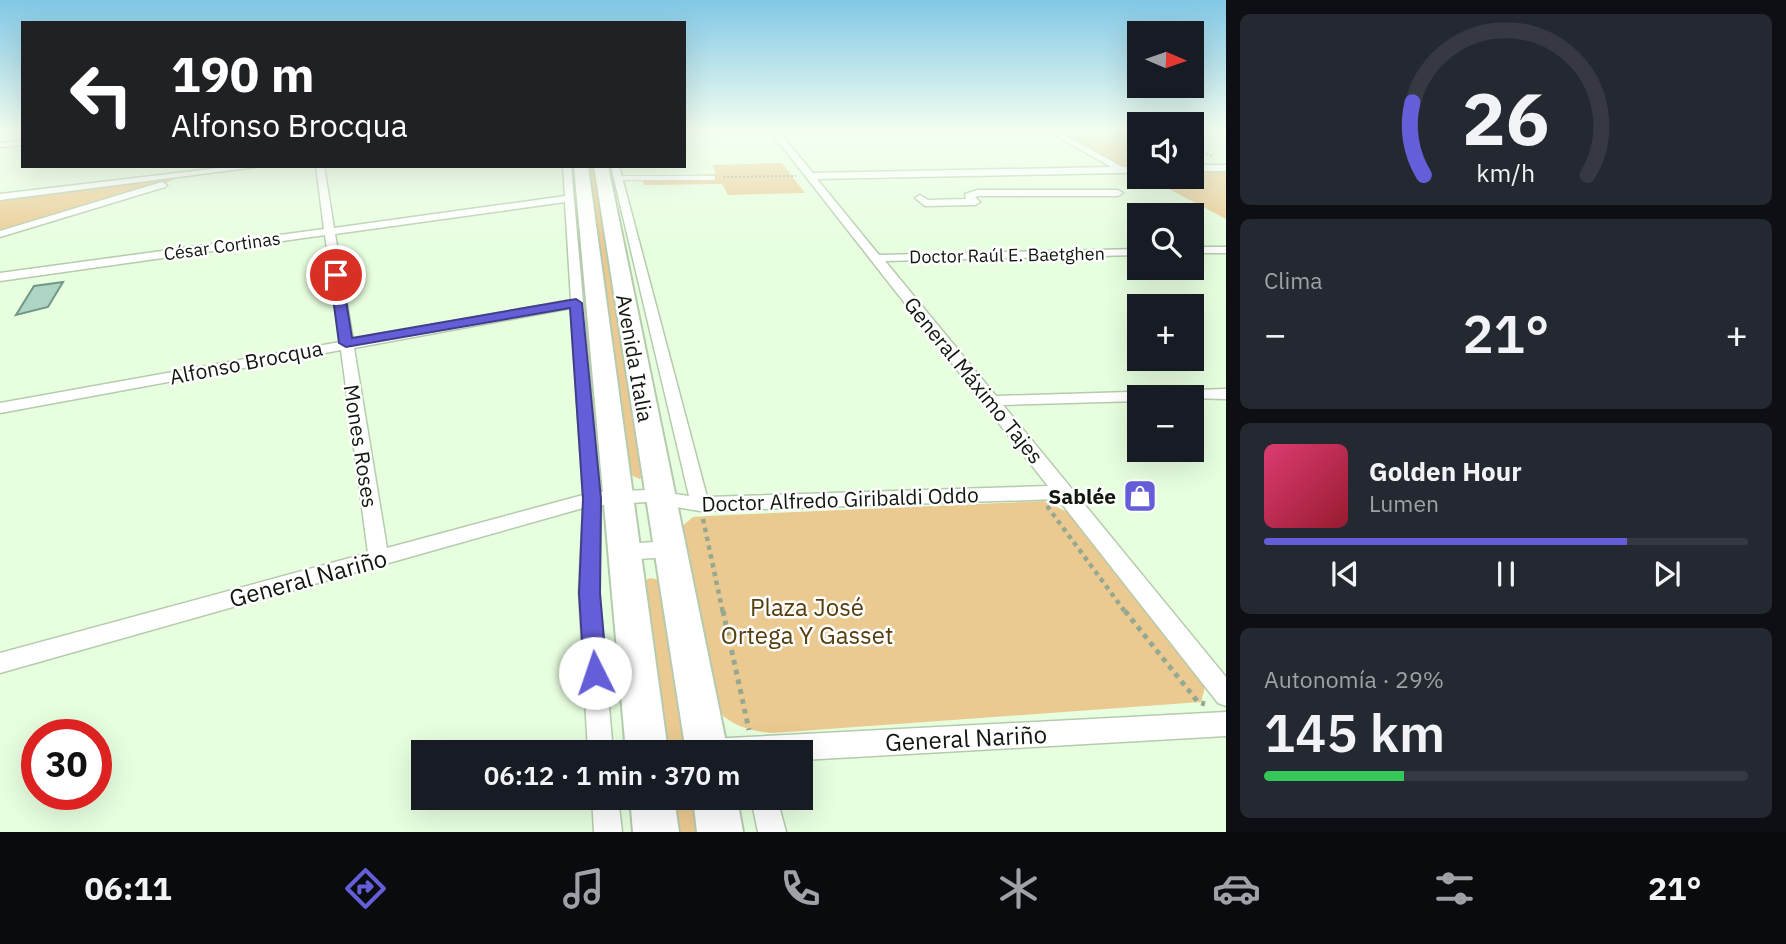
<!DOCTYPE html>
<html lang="es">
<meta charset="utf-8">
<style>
body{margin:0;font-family:"IBM Plex Sans",sans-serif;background:#242831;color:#f1f3f6;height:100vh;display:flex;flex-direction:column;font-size:26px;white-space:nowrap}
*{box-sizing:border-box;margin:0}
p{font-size:23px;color:#9ea1a6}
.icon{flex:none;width:38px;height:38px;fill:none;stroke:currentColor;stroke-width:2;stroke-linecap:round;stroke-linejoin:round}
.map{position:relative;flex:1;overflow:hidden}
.drawer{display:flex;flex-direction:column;gap:14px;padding:14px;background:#0d0f14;width:560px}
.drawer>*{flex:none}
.hud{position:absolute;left:21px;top:21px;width:665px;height:147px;border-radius:0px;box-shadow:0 7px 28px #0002;background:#202124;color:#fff;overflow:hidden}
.needle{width:46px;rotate:92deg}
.tools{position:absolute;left:1127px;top:21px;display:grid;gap:14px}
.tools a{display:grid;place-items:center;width:77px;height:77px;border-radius:0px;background:#171b24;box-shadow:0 7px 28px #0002;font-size:35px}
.speed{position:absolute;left:21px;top:719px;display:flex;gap:14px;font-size:35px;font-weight:700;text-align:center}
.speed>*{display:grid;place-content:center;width:91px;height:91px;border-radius:50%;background:#171b24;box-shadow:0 7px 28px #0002;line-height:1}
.speed .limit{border:10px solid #d22;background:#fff;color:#111}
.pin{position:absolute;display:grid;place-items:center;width:60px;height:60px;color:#fff;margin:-30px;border:4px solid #fff;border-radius:50%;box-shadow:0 2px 7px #0007}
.me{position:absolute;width:77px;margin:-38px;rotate:356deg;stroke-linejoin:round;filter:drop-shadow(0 0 5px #0008)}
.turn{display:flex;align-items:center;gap:24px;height:147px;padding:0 35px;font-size:32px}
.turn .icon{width:91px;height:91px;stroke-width:2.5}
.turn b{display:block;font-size:49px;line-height:60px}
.big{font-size:52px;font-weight:600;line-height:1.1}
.drawer .tile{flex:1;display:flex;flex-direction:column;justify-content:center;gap:10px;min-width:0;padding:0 24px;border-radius:10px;background:#242831}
.drawer .dial{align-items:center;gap:0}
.dial svg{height:182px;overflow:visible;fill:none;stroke:#363941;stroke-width:7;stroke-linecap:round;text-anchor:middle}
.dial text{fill:#f1f3f6;stroke:none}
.song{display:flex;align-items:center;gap:21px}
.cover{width:84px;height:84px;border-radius:10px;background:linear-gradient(135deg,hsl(340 70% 55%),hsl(350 70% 35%))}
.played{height:7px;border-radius:4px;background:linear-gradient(90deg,#645fd8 75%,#363941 75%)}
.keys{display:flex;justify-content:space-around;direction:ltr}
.heat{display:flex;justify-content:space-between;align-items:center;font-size:38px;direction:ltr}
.charge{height:10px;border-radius:5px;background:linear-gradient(90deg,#34c759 29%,#363941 0)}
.trip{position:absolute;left:411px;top:740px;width:402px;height:70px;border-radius:0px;background:#171b24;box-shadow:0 7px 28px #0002;font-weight:600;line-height:70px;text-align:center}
.tabs{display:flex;height:112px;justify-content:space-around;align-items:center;background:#090b0e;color:#9ea1a6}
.tabs .icon{width:49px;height:49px}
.tabs .current{color:#645fd8}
.tabs b{font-size:32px;color:#f1f3f6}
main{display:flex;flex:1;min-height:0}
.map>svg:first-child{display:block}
</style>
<main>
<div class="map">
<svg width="1226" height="832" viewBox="0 0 1226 832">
<rect width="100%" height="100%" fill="#e7fedf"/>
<g fill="#ebca91">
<path d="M1054 131H1139V167L1119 166Z"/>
<path d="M782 163 805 193 728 195 722 184 644 185 642 176 716 174 712 165Z"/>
<path d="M588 166H596L644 476 640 479 629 474Z"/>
<path d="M1192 169H1226V219L1146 177H1192Z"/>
<path d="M175 179 166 183 0 233V198Z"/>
<path d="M1044 501 1072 514 1200 678 1205 687 1201 702 773 733C749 731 727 725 714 705L681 527 693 517 706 516Z"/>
<path d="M650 578 664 581 691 752H667L645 589 646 580Z"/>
<path d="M673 798H698L704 832H678Z"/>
</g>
<path fill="#aed4c3" stroke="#729787" stroke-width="2" d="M63 282 48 307 16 315 34 286Z"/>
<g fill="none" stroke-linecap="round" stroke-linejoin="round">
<defs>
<path id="service" d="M618 178H713"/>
<g id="minor">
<path d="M770 131H778L813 173 1111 167 1048 131H1057L1123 167 1139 166V172L1123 173 817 179 879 255 1139 249V255L885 261 996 396 1226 389V399L1139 397V401L1003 405 1226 677V706L1218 703 1058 499 700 511 646 502 601 505 599 592 613 752H588L579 592 583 508 0 673V653L368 553 341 350 0 413V403L340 342 325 235 0 281V273L324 229 316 166H324L334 228 565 196 563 166H571L600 492 646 490 689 496 611 166H619L707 497 1048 486ZM565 202 571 300 353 340 335 234ZM571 308 583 495 387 548 354 348Z"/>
<path d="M23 141V145L0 147V143Z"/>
<rect x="1192" y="165" width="34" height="6"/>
<path d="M236 166H264L0 200V194Z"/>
<path d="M162 182 167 185 165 187 0 237V231Z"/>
<path d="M977 190H1118L1123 193 1118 196H978L975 197 980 202 975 205 925 206 915 198 920 195 928 200 966 199 965 194Z"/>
<rect x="1192" y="247" width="34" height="6"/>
<path d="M669 541 676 544 679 549 676 554 669 557 623 560 616 557 613 552 616 547 623 544Z"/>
<path d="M1226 712V736L802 760V752H696L700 743 709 739Z"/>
<path d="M592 798H618L622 832H594Z"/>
<path d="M751 798H777L786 832H758Z"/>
</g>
<g id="primary">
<path d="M574 166H588L668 752H626Z"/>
<path d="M594 166H608L728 752H686Z"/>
<path d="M630 798H674L679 832H633Z"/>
<path d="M693 798H737L743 832H697Z"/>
</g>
</defs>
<use href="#service" stroke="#b5cbad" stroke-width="6"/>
<use href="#minor" stroke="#b5cbad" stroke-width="3"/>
<use href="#primary" stroke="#b5cbad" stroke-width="4"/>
<g stroke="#97a891" stroke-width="2" stroke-dasharray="2 2" stroke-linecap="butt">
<path d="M1192 147 1212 156"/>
<path d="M723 177 796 176"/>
</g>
<g stroke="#97a891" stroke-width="4.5" stroke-dasharray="4.5 4.5" stroke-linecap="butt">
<path d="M1047 506 1126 613"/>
<path d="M703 519 723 613"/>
</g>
<g stroke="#97a891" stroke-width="5" stroke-dasharray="5 5" stroke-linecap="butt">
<path d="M723 611 749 730"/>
<path d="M1125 611 1198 702 1205 704"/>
</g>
<use href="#service" stroke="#fff" stroke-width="4.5"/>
<use href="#minor" fill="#fff" fill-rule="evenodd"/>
<use href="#primary" fill="#fff" fill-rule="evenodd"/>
</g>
<linearGradient id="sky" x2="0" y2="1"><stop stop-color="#81c8e6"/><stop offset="0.53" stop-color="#f4fff1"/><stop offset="1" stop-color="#f4fff1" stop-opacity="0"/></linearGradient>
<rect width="1226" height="247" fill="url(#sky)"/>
<path fill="#645fd8" stroke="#413e8c" stroke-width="2" d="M336 272 342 275 352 338 576 299 582 303 601 499 600 593 607 673 603 680 595 683 587 680 584 673 579 593 583 499 570 308 346 347 339 343 330 275Z"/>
<defs>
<symbol id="shop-square" viewBox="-11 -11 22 22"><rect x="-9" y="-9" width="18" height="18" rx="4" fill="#645fd8" stroke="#fff"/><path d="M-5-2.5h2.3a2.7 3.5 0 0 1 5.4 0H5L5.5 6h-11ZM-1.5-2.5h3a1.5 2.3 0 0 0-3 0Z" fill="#fff"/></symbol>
</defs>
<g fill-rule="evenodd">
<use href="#shop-square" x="1121" y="477" width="38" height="38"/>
</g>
<g text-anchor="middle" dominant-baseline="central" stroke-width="5" stroke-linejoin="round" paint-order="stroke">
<g font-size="18" fill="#11180e" stroke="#fff">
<text transform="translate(222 246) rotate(-8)">César Cortinas</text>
<text transform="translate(1007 255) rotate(-1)">Doctor Raúl E. Baetghen</text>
</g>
<g font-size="21" fill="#11180e" stroke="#fff">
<text transform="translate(635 358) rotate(80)">Avenida Italia</text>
<text transform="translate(246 362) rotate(-11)">Alfonso Brocqua</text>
<text transform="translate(974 380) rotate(51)">General Máximo Tajes</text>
<text transform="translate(361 446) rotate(81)">Mones Roses</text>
<text transform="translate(840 499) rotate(-2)">Doctor Alfredo Giribaldi Oddo</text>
</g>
<g font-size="21" font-weight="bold" fill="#11180e" stroke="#fff" text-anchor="end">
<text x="1116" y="496">Sablée</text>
</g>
<g font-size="24" fill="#11180e" stroke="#fff">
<text transform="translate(308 578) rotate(-15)">General Nariño</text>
<text transform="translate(966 738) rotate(-3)">General Nariño</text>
</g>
<g font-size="24" fill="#553d0c" stroke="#fff">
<text x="807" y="607">Plaza José<tspan x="807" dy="28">Ortega Y Gasset</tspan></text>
</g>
</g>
</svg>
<div class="tools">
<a><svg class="needle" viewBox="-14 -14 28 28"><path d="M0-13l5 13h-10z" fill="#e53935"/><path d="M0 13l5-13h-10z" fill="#9ea1a6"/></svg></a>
<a><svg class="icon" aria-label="sound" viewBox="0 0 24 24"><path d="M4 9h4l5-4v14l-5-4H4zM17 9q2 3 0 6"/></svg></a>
<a><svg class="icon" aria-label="search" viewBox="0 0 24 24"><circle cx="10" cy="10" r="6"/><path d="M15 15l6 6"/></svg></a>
<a>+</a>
<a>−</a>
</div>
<div class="speed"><div class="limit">30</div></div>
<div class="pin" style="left:336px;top:275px;background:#d93025"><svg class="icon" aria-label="arrive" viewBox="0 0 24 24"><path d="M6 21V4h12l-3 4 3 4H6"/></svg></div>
<svg class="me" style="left:595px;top:673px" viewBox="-20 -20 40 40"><circle r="19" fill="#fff"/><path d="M0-13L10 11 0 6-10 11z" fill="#645fd8"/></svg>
<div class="trip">06:12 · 1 min · 370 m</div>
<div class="hud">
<div class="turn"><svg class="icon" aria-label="left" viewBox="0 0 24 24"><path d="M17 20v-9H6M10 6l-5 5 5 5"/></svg><div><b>190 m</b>Alfonso Brocqua</div></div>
</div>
</div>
<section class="drawer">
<div class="tile dial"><svg viewBox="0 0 100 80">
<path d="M14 69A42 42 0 1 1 86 69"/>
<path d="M14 69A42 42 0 0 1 9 37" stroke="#645fd8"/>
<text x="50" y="56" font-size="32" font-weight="700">26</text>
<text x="50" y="72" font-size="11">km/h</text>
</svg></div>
<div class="tile"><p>Clima</p>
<div class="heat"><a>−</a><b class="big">21°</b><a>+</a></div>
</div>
<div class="tile">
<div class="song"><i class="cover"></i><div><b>Golden Hour</b><p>Lumen</p></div></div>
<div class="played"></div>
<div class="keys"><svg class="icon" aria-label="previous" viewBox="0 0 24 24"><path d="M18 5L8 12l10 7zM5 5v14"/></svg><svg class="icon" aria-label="pause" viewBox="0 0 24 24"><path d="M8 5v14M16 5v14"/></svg><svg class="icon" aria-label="next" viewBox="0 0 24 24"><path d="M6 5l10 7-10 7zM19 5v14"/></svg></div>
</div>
<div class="tile"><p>Autonomía · 29%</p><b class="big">145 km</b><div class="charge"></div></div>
</section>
</main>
<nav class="tabs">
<b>06:11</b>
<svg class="icon current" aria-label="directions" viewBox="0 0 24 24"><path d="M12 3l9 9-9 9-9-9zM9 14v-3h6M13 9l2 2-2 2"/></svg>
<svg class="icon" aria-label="music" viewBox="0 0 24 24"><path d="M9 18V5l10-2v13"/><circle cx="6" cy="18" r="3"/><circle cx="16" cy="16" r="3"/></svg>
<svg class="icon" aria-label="phone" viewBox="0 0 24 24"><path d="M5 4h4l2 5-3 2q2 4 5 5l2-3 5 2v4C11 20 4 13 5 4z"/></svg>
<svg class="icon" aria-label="climate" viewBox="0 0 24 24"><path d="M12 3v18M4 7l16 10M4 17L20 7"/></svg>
<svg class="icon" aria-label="car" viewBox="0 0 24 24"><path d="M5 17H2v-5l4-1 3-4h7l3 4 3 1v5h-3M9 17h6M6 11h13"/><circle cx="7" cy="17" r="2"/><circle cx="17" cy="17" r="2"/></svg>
<svg class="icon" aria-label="filters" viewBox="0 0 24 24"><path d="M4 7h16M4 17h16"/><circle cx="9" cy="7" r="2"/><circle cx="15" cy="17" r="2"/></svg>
<b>21°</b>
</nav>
